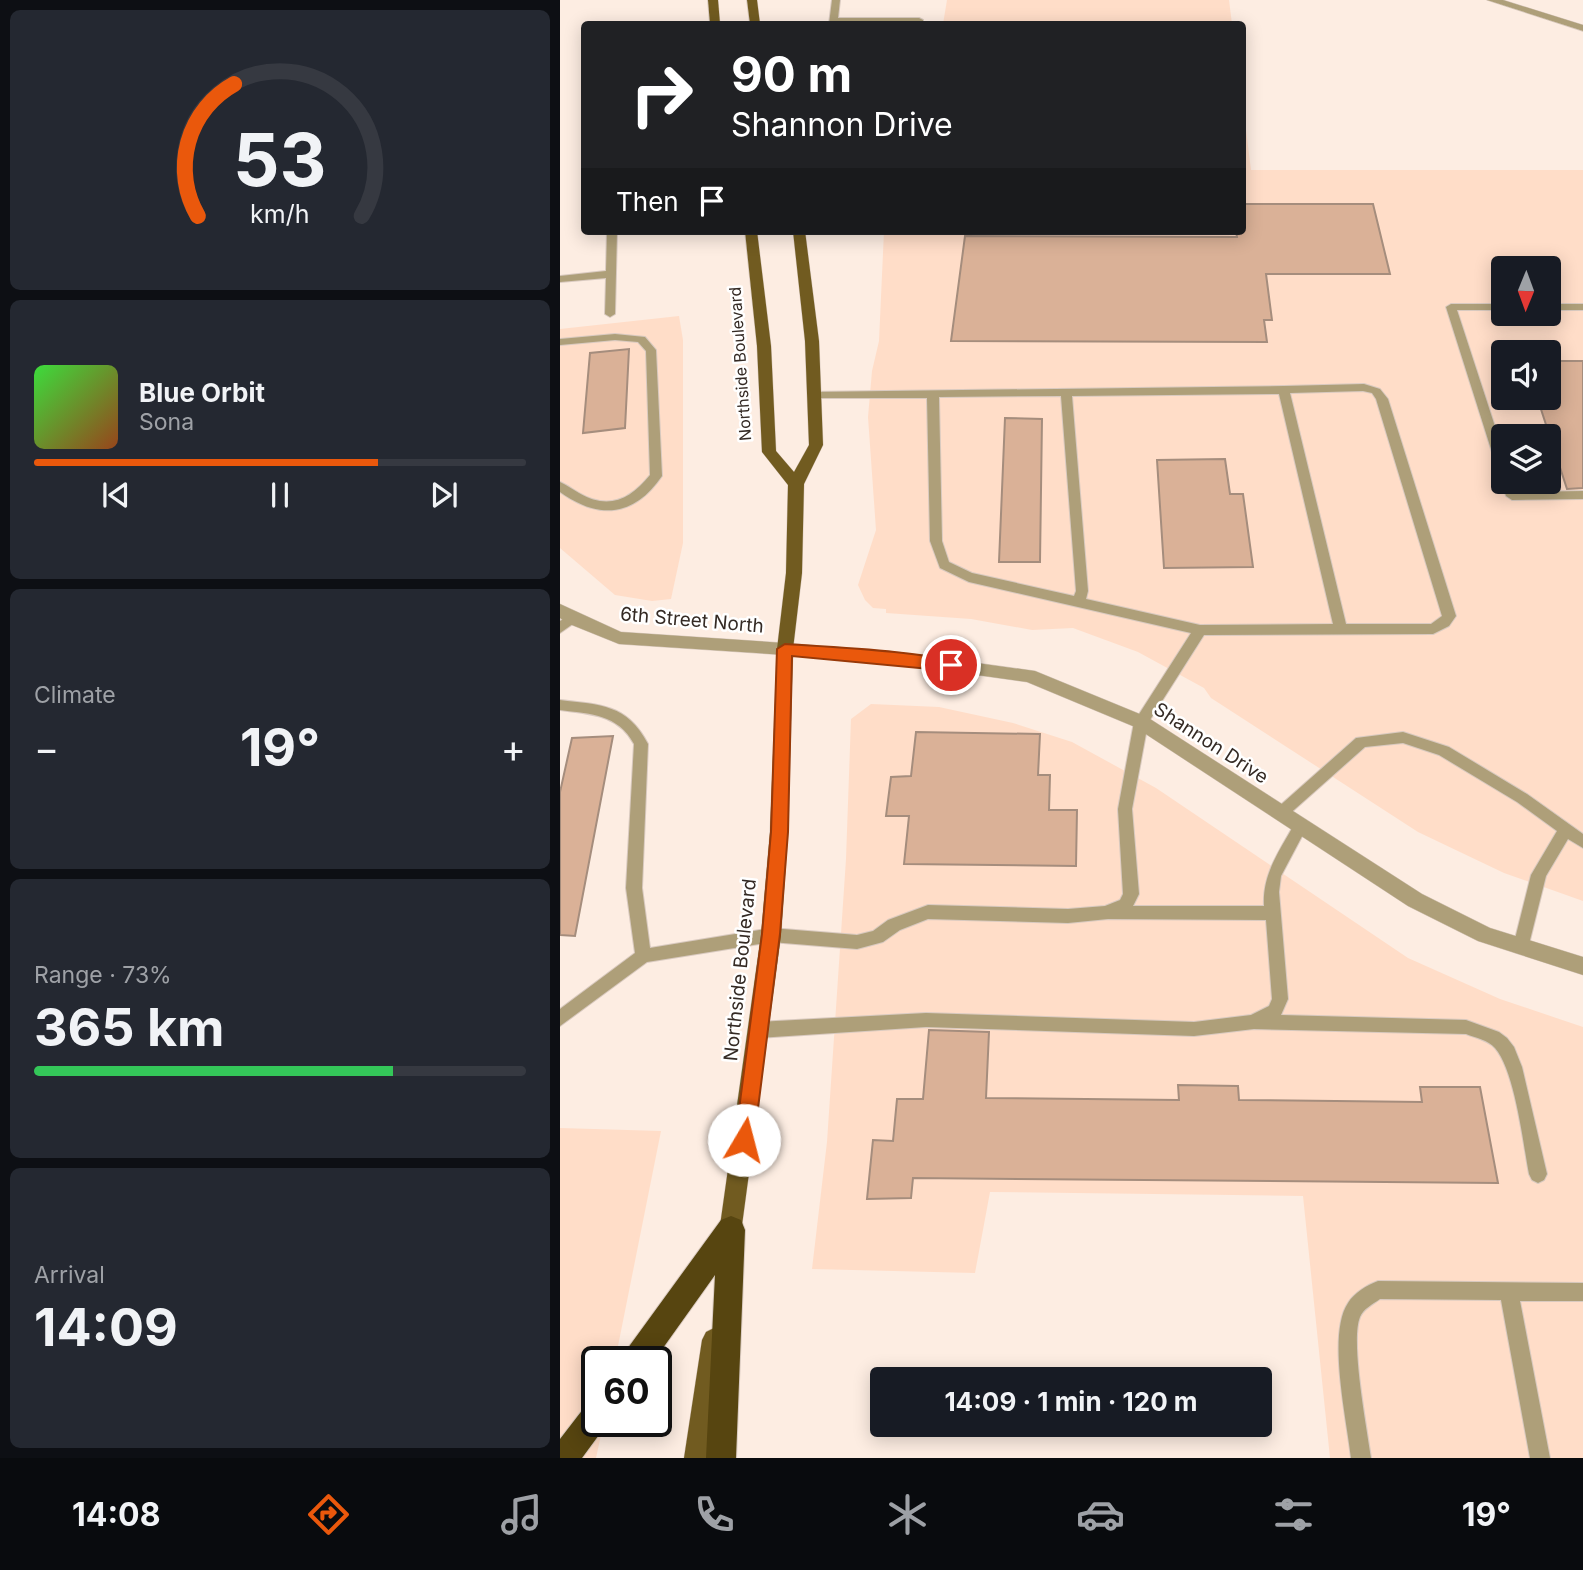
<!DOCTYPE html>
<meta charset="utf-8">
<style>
body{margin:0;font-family:Inter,sans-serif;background:#242831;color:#f1f3f6;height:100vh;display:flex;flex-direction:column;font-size:26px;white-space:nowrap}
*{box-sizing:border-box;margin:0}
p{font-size:23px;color:#9ea1a6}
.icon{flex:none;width:38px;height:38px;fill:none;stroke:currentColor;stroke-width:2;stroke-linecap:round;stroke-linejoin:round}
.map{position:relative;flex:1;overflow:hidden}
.panel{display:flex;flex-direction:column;gap:10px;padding:10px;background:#0d0f14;width:560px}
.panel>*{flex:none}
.guide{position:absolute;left:21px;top:21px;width:665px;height:214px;border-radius:7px;box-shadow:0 4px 18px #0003;background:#202124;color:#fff;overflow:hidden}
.needle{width:46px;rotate:181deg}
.controls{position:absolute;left:931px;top:256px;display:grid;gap:14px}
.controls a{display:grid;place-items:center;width:70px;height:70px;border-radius:7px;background:#171b24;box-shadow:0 4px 18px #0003;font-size:35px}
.speed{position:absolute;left:21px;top:1346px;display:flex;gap:14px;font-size:35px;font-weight:700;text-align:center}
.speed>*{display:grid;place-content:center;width:91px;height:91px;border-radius:50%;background:#171b24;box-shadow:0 4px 18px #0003;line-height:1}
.speed .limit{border:4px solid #111;border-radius:10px;background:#fff;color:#111}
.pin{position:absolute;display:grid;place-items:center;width:60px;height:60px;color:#fff;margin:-30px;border:4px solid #fff;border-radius:50%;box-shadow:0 2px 7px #0007}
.me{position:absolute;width:77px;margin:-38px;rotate:8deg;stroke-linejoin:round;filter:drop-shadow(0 0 5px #0008)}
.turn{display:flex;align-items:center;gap:24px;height:147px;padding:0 35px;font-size:32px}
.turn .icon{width:91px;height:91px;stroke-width:2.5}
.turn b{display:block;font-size:49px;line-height:60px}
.then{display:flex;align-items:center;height:66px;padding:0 35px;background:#0003;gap:14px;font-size:26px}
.big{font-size:52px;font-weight:700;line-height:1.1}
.panel .card{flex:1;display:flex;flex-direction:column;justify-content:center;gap:10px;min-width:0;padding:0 24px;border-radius:10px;background:#242831}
.panel .dial{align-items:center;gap:0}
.dial svg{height:182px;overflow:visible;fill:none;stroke:#363941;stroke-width:7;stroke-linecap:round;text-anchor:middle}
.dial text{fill:#f1f3f6;stroke:none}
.song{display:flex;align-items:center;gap:21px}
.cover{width:84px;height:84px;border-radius:10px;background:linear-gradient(135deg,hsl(120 70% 55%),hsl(20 70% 35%))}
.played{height:7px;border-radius:4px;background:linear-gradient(90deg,#ea580c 70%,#363941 70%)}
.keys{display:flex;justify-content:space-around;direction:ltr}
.heat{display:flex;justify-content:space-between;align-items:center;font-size:38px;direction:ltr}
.charge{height:10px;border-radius:5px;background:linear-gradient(90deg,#34c759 73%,#363941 0)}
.trip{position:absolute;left:310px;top:1367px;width:402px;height:70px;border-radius:7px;background:#171b24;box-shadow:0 4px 18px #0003;font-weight:700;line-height:70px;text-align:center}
.tabs{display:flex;height:112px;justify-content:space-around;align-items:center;background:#090b0e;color:#9ea1a6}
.tabs .icon{width:49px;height:49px}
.tabs .active{color:#ea580c}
.tabs b{font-size:32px;color:#f1f3f6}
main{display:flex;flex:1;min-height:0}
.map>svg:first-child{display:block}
</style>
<main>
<section class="panel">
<div class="card dial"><svg viewBox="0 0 100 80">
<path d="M14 69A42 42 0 1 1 86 69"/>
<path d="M14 69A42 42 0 0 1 30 11" stroke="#ea580c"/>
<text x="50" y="56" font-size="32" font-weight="700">53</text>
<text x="50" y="72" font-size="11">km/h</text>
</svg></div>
<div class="card">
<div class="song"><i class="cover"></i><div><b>Blue Orbit</b><p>Sona</p></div></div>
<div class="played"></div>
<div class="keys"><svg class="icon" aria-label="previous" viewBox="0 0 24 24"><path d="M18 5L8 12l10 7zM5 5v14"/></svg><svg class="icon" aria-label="pause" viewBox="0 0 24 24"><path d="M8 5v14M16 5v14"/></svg><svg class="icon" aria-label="next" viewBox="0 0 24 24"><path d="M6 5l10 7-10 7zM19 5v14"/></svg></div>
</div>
<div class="card"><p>Climate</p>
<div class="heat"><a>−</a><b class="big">19°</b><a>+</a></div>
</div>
<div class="card"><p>Range · 73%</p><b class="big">365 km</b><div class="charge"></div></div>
<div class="card"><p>Arrival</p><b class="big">14:09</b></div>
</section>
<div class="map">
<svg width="1023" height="1458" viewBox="0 0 1023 1458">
<rect width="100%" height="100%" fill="#fdede2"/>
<g fill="#ffddc8" fill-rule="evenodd">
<path d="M387 0H669L672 24H383Z"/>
<path d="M683 106 691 170H1023V901L944 873 858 832 651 698 644 688 578 652 513 628 472 630 411 619 326 613V609L313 608 305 600 298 585 316 530 308 417 312 371 319 341 324 231H682ZM943 268H989V313H943ZM943 352H989V397H943ZM943 436H989V481H943Z"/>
<path d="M119 316 123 340V543L111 599 92 601 55 595 0 548V329Z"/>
<path d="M311 704 379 707 453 723 512 742 596 788 848 958 940 999 1023 1027V1458H770L743 1196 430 1192 415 1273 252 1269 267 1142 286 859 291 719Z"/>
<path d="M0 1128 101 1131 55 1361 37 1362V1421H44L36 1458H0Z"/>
</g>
<g fill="#dab197" stroke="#a58d7d" stroke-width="2">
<path d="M682 204H813L830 274H706L712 320H704L707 342 391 341 405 236 677 237 676 231H682Z"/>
<path d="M69 349 65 428 23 433 30 353Z"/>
<path d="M989 361H1023V488L1007 489 977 397H989Z"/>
<path d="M445 418 482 419 480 562H439Z"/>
<path d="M665 459 670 494H683L693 567 604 568 597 460Z"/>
<path d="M356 732 480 734 478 775H490L489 810H517L516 866 344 864 349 816H326L331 777 351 776Z"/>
<path d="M53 736 15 936 0 935V792L12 738Z"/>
<path d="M369 1030 429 1032 426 1098 619 1100 618 1085 678 1086 679 1100 862 1102 860 1087H920L938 1183 353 1178 351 1198 307 1199 313 1140 333 1141 337 1099H363Z"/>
</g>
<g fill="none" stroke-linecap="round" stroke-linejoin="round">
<defs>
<g id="service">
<path d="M272 0H280L278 18H359L363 20V24L277 22V24H269Z"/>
<path d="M47 231H57L55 314 50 317 45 314 46 278 0 282V276L46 271Z"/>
<path d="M943 304V310H897L943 451V472L937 468 886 307 891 304Z"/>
<rect x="989" y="304" width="34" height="6"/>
<path d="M55 334 85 337 96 350 102 476C74 517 39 520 0 492V482C7 485 12 489 19 493 48 510 70 500 90 475L86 351 78 342 55 340 0 345V339Z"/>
<path d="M804 384 820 389 828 399 896 616 889 626 873 634 644 635 588 723 572 809 579 894 573 906H704C702 873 721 849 736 821L741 819 746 821 748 825 721 876 719 892 728 999 721 1015 906 1020 939 1032 947 1038 954 1047 962 1067 987 1174 984 1180 978 1183 972 1180 969 1174C963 1143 955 1071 935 1048 928 1040 916 1038 906 1034L694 1029 634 1036 366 1027 199 1038 193 1035 191 1030 193 1025 199 1022 366 1013 634 1022 691 1015 709 1006 712 999 706 920 548 919 508 923 368 919 340 930 323 942 297 949 211 942 87 962 0 1026V1009L75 953 66 888 74 744C58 714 30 714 0 710V700C41 705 67 704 88 744L82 888 90 948 211 928 297 935 313 931 328 920 368 905 508 909 545 906 560 900 563 894 558 809 574 722 631 633 409 582 380 568 370 541 367 398H255L249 394 251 392 724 386ZM803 391 812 393 816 399 882 616 871 624H786L730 393ZM719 394 773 624 640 625 526 599 528 591 512 396ZM501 396 516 591 514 596 412 573 389 562 382 541 379 397Z"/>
<path d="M943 478V481H953L957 492 1023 491V499L952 500 946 496 941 481Z"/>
<path d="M13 614 18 616 20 619 0 633V621Z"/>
<path d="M843 732 889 747 967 794 1023 834V848L1008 839 986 876 967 952 961 954 955 952 953 947 971 875 997 831 957 802 879 755 843 743 805 747 726 817 721 819 716 817 714 813 716 809 796 738Z"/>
<path d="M818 1281 1023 1283V1301H960L990 1458H970L941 1300 820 1299C813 1304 803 1309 800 1317 790 1341 807 1429 811 1458H791C787 1421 767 1334 788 1303 794 1293 807 1285 818 1281Z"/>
</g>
<g id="minor">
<path d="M927 0H943L1023 25V31Z"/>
<path d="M225 643 338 652 475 671 587 717 862 894 930 928 1023 957V975L918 941 848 906 575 727 467 682 338 664 225 655 217 649Z"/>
</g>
<path id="tertiary" d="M0 604 61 632 225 643 233 649 225 655 59 644 7 623 0 618Z"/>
<g id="primary">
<path d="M148 0H158L160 24H150Z"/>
<path d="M187 0H197L200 24H190Z"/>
<path d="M185 231H197L211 346 216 451 234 472 249 445 245 341 233 231H245L259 341 263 445 244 484 242 573 233 649 228 832 221 935 180 1240 177 1248 169 1251 161 1248 158 1240 201 935 210 832 217 649 226 573 228 485 202 452 197 346Z"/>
<path d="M154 1328 162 1332 166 1340 148 1458H124L142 1340 146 1332Z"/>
</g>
<g id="motorway">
<path d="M171 1216 181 1220 185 1230 176 1458H146L155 1275 93 1362H61L65 1352 161 1220Z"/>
<path d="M37 1399V1421H49L47 1424 22 1458H0V1439L27 1404Z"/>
</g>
</defs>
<use href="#service" stroke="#d9cac0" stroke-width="2"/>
<use href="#minor" stroke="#d9cac0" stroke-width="1"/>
<use href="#tertiary" stroke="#d9cac0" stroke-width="1"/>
<use href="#primary" stroke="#d9cac0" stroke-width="1"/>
<use href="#motorway" stroke="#d9cac0" stroke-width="2"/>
<use href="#service" fill="#ae9f79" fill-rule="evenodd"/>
<use href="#minor" fill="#ae9f79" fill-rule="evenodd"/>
<use href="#tertiary" fill="#ae9f79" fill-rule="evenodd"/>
<use href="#primary" fill="#715b20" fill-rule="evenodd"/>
<use href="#motorway" fill="#574510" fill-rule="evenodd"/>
</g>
<path fill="#ea580c" stroke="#983908" stroke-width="2" d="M225 644C250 646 389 652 398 665L391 671 232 656 228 832 220 934 194 1140 191 1146 184 1149 177 1146 175 1140 202 934 211 832 217 649Z"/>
<g text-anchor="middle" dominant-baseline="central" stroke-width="5" stroke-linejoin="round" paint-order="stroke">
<g font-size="16" fill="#342a24" stroke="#fff">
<text transform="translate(180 364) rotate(-94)">Northside Boulevard</text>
</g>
<g font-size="19" fill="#342a24" stroke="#fff">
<text transform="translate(132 620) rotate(5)">6th Street North</text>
<text transform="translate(651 743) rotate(33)">Shannon Drive</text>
<text transform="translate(180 970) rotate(-84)">Northside Boulevard</text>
</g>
</g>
</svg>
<div class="controls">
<a><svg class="needle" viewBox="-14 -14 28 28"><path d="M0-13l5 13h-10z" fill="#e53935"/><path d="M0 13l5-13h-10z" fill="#9ea1a6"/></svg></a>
<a><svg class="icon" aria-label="sound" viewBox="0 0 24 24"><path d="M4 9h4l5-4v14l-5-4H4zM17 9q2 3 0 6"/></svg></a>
<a><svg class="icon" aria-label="layers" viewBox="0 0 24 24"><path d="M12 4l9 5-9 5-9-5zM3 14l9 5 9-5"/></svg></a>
</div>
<div class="speed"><div class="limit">60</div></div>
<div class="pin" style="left:391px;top:665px;background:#d93025"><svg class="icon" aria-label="arrive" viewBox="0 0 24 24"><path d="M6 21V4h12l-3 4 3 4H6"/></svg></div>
<svg class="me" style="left:184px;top:1140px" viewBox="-20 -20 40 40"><circle r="19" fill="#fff"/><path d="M0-13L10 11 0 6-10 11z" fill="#ea580c"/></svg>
<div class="trip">14:09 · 1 min · 120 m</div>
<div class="guide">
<div class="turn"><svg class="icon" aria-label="right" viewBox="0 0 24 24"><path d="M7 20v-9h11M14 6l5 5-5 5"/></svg><div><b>90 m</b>Shannon Drive</div></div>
<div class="then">Then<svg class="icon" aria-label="arrive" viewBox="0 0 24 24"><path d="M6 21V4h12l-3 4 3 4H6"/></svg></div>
</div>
</div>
</main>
<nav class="tabs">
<b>14:08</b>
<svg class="icon active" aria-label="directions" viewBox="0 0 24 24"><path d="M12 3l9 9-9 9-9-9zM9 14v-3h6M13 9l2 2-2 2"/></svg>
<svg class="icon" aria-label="music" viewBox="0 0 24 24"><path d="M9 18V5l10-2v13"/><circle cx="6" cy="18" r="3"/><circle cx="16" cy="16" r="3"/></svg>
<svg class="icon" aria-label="phone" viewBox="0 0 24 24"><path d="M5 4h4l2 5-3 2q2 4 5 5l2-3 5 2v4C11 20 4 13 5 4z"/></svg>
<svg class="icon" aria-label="climate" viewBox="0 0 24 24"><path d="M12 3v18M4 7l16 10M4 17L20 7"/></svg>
<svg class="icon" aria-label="car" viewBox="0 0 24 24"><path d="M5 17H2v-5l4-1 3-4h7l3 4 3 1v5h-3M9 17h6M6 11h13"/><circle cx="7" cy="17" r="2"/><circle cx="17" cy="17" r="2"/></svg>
<svg class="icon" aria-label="filters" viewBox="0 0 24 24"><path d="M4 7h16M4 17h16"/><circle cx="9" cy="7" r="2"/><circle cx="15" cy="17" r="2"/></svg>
<b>19°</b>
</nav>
